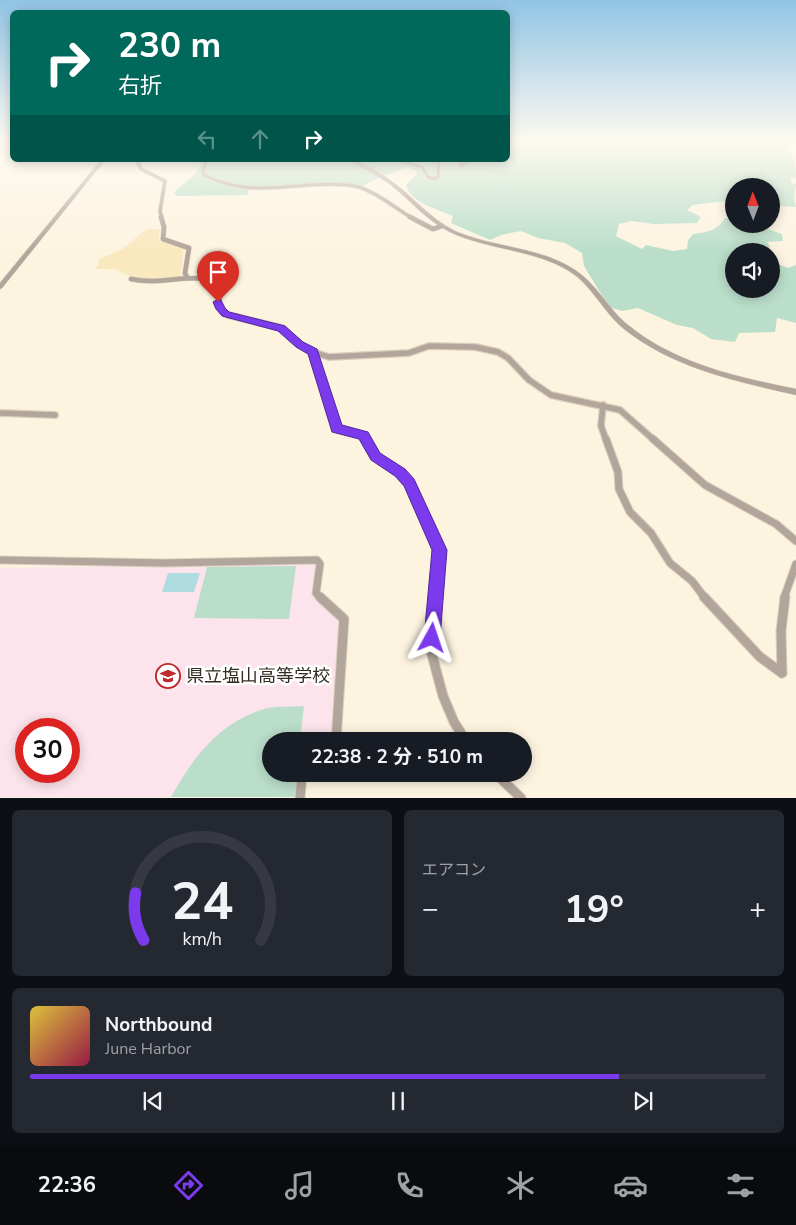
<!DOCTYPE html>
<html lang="ja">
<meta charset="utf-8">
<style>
body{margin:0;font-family:"Nunito Sans","Noto Sans JP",sans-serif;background:#242831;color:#f1f3f6;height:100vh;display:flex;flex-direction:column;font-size:19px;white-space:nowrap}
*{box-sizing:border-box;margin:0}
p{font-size:16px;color:#9ea1a6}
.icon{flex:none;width:28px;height:28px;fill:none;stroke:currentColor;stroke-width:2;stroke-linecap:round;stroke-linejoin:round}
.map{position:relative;height:798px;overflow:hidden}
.sheet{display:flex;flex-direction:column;gap:12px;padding:12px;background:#0d0f14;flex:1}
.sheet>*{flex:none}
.guide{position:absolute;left:10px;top:10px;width:500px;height:152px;border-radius:8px;box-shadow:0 2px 12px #0003;background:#00695c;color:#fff;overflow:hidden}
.needle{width:32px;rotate:359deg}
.buttons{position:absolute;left:725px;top:178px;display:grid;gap:10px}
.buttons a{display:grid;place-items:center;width:55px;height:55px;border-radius:50%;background:#171b24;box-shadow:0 2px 12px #0003;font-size:25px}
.speed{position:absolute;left:15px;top:718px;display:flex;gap:10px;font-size:25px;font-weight:700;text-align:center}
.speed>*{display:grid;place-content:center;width:65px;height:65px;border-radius:50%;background:#171b24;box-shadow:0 2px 12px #0003;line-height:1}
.speed .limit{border:8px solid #d22;background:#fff;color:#111}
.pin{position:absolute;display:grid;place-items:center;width:42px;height:42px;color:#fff;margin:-51px -21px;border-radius:50% 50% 50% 0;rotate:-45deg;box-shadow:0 0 5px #0007}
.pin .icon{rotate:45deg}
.me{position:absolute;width:55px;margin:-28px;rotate:5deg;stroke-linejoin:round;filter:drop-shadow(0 0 4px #0008)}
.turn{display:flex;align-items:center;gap:18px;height:105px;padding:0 25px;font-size:22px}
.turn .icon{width:65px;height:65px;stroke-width:2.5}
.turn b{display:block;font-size:35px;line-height:42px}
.lanes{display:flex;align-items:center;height:48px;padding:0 25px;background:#0003;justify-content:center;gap:25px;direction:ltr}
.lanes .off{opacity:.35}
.big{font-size:38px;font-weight:700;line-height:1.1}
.sheet .card{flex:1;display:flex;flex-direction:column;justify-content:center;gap:8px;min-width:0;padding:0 18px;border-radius:8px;background:#242831}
.sheet .dial{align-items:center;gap:0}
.dial svg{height:130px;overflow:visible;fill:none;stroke:#363941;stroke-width:7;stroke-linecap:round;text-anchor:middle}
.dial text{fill:#f1f3f6;stroke:none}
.song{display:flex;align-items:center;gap:15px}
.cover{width:60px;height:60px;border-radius:8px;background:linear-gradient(135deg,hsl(50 70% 55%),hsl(340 70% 35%))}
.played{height:5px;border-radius:2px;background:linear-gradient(90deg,#7c3aed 80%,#363941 80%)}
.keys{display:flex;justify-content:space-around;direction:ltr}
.heat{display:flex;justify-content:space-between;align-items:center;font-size:28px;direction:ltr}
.sheet .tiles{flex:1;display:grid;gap:12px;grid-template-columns:1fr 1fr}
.card:last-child{grid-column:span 2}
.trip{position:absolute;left:262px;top:732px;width:270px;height:50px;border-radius:25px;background:#171b24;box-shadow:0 2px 12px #0003;font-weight:700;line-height:50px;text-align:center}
.tabs{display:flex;height:80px;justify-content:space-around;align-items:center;background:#090b0e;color:#9ea1a6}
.tabs .icon{width:35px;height:35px}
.tabs .selected{color:#7c3aed}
.tabs b{font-size:22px;color:#f1f3f6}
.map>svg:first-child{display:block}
</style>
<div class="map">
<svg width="796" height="798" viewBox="0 0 796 798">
<rect width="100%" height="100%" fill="#fdf4e0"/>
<path fill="#fae8bf" d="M147 229H160L159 239 160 241 184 248 180 277 163 281 136 279 114 269H95L99 264 98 260 122 249Z"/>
<path fill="#fce3ec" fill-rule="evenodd" d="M311 563 316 566 313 595 337 617 339 624 332 731 317 741H271V774H297L295 797H0V568ZM26 729H69V771H26Z"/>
<g fill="#badeca">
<path d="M508 140H756L775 143 776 140H796V145L785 150C796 157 796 164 796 178H791V183L796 184 794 198 796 207 780 206 771 202V186H734V198L726 201 693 205 687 210 701 217 697 223 654 224 631 221 619 224 616 236 642 249 646 245 673 251 687 249 688 240 693 234C707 232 717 231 725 218L734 217V224H760L762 227 782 234 783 241 767 242 770 247 761 250V251H734V289H771V262L788 268 796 265V323L777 318 775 332 739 333 735 342 711 339 693 328 677 325 638 308 622 311 609 307 584 266 582 253 565 243 538 238 521 231 501 235 490 240 451 223 453 216C437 209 411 203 406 185L418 172 406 167C391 174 375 178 361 187L348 184 248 190V195L177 196 174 193C183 182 200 176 201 160H508Z"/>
<path d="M296 566 289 619 194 618 207 567Z"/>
<path d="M304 706 300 741H271V774H297L295 797H171C193 757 221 720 268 708 279 706 292 707 304 706Z"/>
</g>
<path fill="#aedce1" d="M168 573H200L194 592H162Z"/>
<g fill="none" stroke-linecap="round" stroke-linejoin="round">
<defs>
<g id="minor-far4">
<path d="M2 140 12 141"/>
<path d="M137 160 141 169 165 181 160 211 162 218"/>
<path d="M207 160 203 170 204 175C240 193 270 188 309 185 325 184 343 183 359 187 378 193 395 208 412 218"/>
<path d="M398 160 422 167 428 177 435 179 438 177 439 160"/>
<path d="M460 160 461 167 469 160"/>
</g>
<g id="minor-far3">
<path d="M161 217 164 227 163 239 189 248 185 273 187 277"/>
<path d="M410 217 433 229 442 226"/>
<path d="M131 279C162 286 186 272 218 282L222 288 218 305 223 312 230 316"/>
</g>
<g id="minor-far2">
<path d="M228 315 282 328 299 344 313 352 329 357 409 353 429 346 475 347 498 352 508 358 529 380 551 395 620 410 654 440"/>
<path d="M313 352 337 428 363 435 366 440"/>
<path d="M603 405 601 426 606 440"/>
<path d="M0 413 55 415"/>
</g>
<g id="minor-far1">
<path d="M365 439 376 457 400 472 409 483 437 543 440 560 436 598"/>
<path d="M606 439 618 472 619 489 630 512 651 533 670 563 692 581 705 598"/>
<path d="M653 439 705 485 776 524 796 541"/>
<path d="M0 560 164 563 317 560 320 564 316 593 321 598"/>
<path d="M784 598 796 564"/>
</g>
<g id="minor">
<path d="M320 597 344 619 336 741"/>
<path d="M436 597 431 651 443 696 454 722 466 741"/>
<path d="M704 597 760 657 782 673"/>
<path d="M782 673 781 631 785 597"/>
<path d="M496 774 521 798"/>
<path d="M300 798 302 774"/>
</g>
<g id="tertiary">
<path d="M101 160H105L2 288 0 289V283Z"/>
<path d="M349 160H354C368 166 382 173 394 183 414 198 430 218 453 230 492 248 539 246 575 270 597 284 608 309 628 325 676 364 737 377 796 389V395C735 381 673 368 624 329 603 312 592 285 569 271 533 249 488 250 450 232 427 221 411 201 391 185 378 175 362 169 349 160Z"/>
</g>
</defs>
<use href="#minor-far4" stroke="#d8d0bd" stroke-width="4.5"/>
<use href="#minor-far3" stroke="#d8d0bd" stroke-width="5.5"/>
<use href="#minor-far2" stroke="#d8d0bd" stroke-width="8"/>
<use href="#minor-far1" stroke="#d8d0bd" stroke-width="9"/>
<use href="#minor" stroke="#d8d0bd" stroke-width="11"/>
<use href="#tertiary" stroke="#d8d0bd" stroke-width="1"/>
<use href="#minor-far4" stroke="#b2a59b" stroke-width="3"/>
<use href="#minor-far3" stroke="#b2a59b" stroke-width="4.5"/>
<use href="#minor-far2" stroke="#b2a59b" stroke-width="5.5"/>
<use href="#minor-far1" stroke="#b2a59b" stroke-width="7"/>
<use href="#minor" stroke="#b2a59b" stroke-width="9"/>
<use href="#tertiary" fill="#b2a59b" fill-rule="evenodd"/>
</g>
<linearGradient id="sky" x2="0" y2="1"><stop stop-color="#91c4e5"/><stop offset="0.56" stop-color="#fefaf1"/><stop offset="1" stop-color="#fefaf1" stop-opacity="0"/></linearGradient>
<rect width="796" height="252" fill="url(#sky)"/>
<path fill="#7c3aed" stroke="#51269a" d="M218 299 221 300 225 308 229 312 285 326 303 342 317 349 342 425 368 432 380 453 405 469 414 479 447 550 440 638 438 644 432 646 426 644 424 638 432 550 404 486 395 476 371 460 359 439 332 432 308 354 296 347 278 331 222 316 216 309 213 302Z"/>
<defs>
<symbol id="school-ring" viewBox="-11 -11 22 22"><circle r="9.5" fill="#fff" stroke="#bc2c2e" stroke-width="1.5"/><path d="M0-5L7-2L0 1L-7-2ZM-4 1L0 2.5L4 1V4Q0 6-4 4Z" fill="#bc2c2e"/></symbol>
</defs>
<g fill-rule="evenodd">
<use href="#school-ring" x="154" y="662" width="28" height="28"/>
</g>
<g text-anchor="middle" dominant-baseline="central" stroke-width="5" stroke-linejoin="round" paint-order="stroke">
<g font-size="18" fill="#322d20" stroke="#fff" text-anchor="start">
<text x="186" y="676">県立塩山高等学校</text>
</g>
</g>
</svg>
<div class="buttons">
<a><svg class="needle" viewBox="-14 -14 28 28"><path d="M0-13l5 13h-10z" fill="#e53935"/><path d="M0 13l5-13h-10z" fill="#9ea1a6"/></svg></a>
<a><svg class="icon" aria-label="sound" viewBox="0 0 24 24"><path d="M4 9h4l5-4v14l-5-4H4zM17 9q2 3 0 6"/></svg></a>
</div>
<div class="speed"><div class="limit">30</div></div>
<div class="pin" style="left:218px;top:302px;background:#d93025"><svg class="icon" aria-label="arrive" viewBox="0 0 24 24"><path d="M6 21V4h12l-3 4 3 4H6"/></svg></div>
<svg class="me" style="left:432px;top:638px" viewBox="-20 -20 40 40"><path d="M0-17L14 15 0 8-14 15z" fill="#7c3aed" stroke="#fff" stroke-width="4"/></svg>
<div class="trip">22:38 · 2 分 · 510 m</div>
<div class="guide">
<div class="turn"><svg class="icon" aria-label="right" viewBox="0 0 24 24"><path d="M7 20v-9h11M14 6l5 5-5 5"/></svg><div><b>230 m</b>右折</div></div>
<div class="lanes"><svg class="icon off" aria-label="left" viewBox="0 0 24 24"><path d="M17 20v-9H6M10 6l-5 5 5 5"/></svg><svg class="icon off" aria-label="ahead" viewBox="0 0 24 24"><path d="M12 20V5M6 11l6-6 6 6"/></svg><svg class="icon" aria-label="right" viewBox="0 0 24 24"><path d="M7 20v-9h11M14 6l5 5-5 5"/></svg></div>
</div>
</div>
<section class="sheet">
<div class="tiles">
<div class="card dial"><svg viewBox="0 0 100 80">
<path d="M14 69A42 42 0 1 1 86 69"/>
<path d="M14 69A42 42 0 0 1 9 40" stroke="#7c3aed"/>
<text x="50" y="56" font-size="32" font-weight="700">24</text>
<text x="50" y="72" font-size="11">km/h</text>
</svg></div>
<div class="card"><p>エアコン</p>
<div class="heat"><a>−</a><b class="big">19°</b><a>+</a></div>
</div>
<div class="card">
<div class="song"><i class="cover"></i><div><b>Northbound</b><p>June Harbor</p></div></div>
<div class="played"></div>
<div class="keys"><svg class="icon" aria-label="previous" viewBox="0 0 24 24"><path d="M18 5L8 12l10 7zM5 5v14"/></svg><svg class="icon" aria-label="pause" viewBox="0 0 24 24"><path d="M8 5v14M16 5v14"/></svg><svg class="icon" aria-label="next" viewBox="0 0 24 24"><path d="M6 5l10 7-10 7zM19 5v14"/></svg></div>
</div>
</div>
</section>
<nav class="tabs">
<b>22:36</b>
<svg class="icon selected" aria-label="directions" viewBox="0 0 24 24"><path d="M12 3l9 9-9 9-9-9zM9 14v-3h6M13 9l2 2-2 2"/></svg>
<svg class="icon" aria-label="music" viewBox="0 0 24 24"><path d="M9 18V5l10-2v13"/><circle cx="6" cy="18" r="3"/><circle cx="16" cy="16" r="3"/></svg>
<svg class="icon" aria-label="phone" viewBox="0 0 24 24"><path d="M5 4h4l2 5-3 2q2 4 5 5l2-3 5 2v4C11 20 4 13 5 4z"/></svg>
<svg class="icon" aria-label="climate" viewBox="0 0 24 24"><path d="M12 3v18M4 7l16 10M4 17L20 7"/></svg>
<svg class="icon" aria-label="car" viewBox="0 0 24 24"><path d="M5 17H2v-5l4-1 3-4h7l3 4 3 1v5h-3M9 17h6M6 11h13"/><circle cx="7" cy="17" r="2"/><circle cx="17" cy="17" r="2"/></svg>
<svg class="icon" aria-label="filters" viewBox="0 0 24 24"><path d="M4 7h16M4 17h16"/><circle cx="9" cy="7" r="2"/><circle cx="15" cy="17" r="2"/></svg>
</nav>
